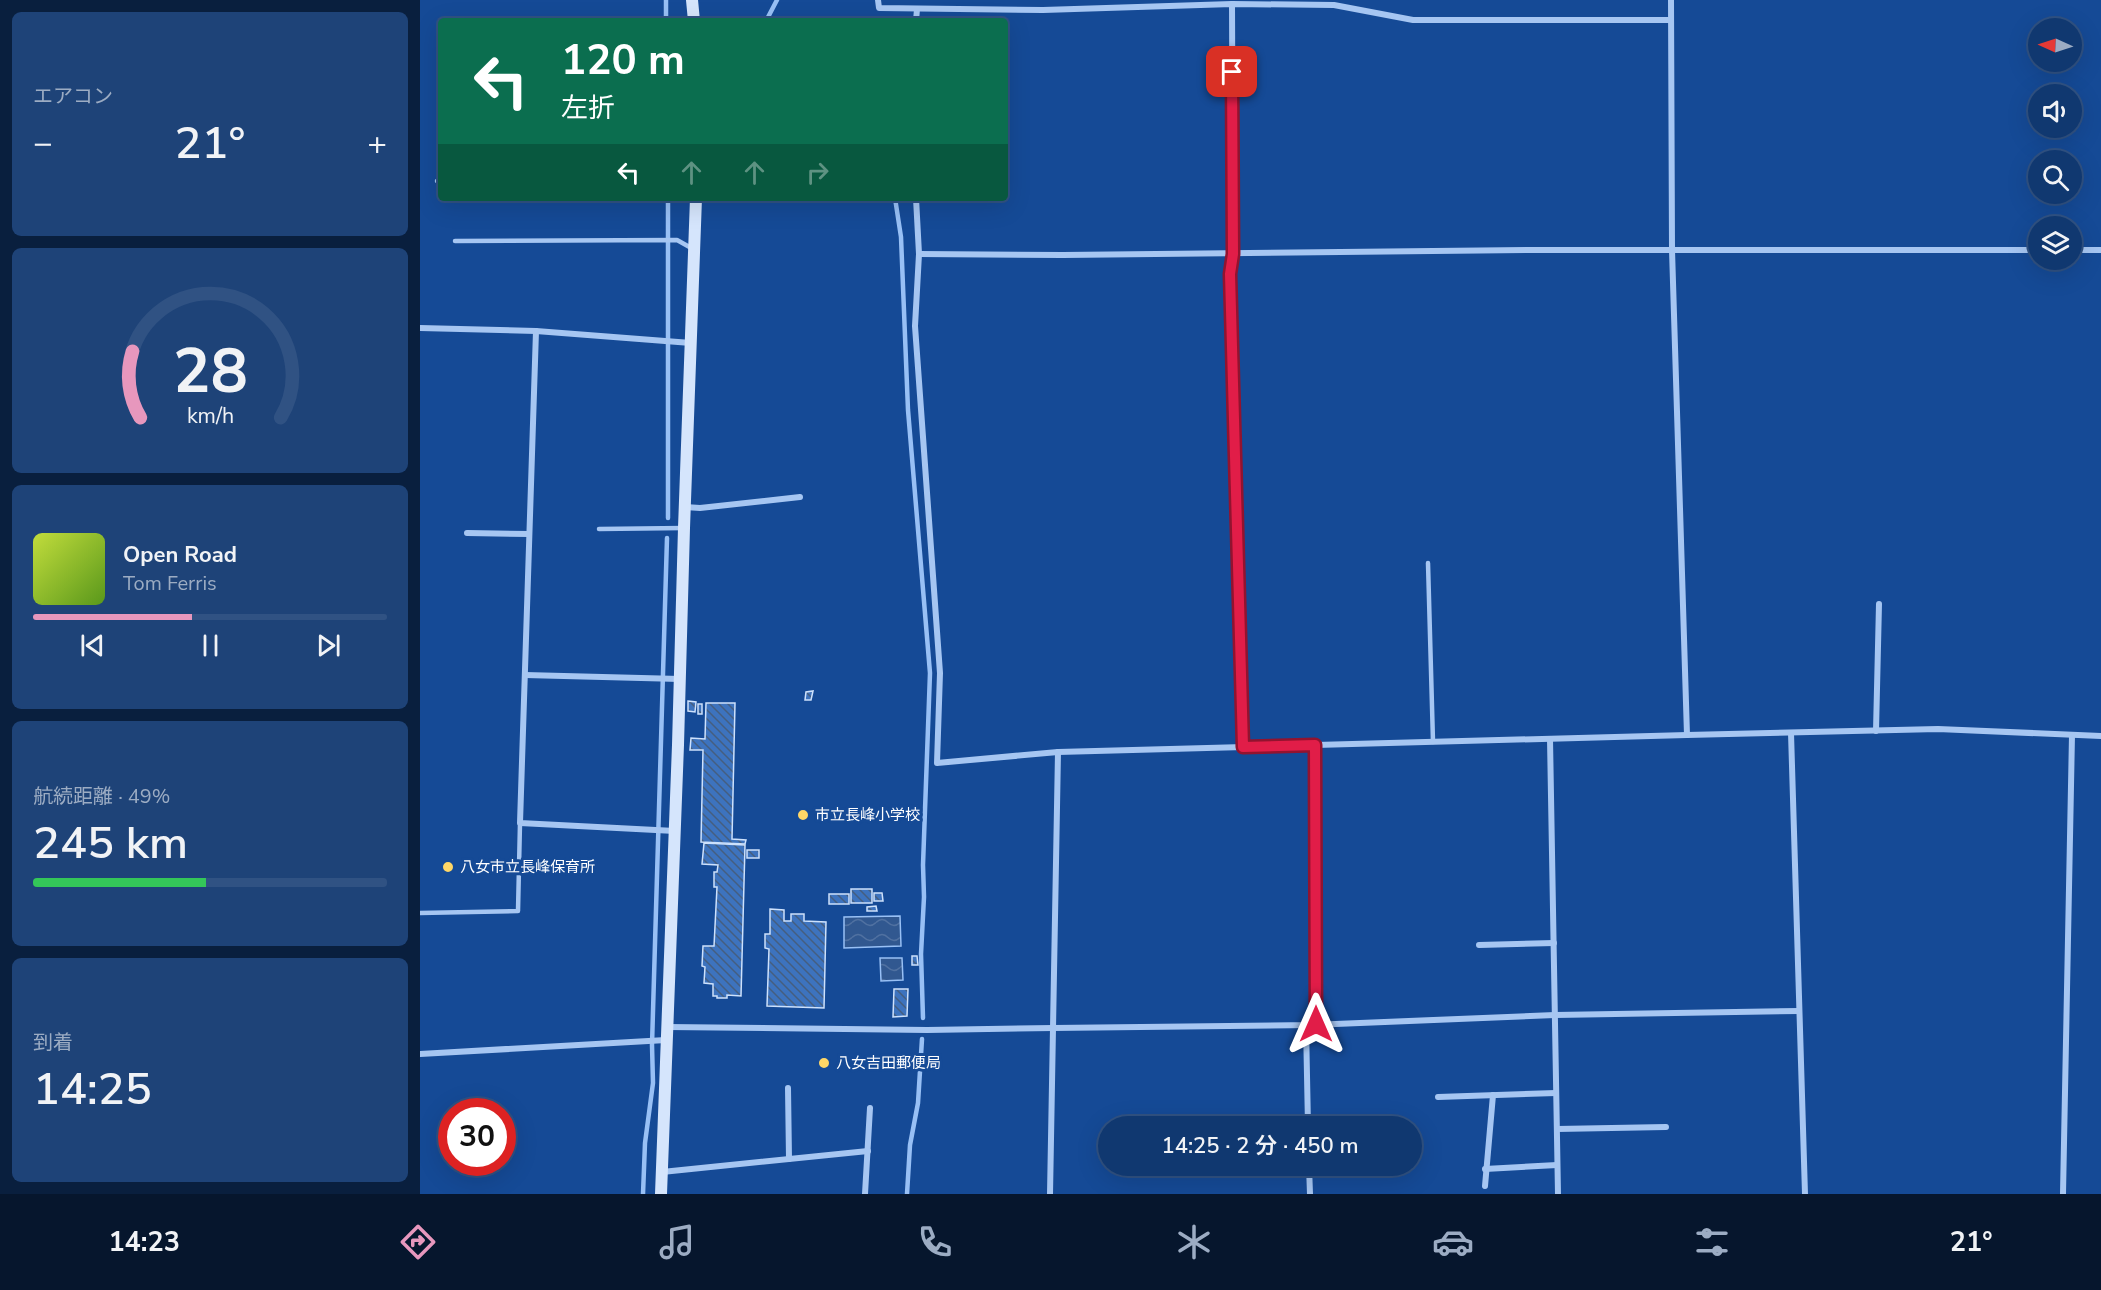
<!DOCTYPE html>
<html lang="ja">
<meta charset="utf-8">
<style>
body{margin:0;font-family:"Nunito Sans","Noto Sans JP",sans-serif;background:#1e4378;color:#f1f3f6;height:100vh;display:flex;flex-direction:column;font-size:22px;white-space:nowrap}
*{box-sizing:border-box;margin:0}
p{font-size:20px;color:#9cacc3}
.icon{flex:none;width:33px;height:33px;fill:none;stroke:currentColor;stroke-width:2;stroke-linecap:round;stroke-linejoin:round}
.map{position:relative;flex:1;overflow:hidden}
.side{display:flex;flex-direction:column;gap:12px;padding:12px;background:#091f3e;width:420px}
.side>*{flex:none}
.hud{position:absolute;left:18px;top:18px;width:570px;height:183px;border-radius:6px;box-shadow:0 6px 24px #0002,0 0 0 2px #305283;background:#0b6e4f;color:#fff;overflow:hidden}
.needle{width:39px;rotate:273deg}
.fabs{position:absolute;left:1608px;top:18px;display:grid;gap:12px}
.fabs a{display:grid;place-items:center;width:54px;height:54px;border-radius:50%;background:#103870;box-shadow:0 6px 24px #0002,0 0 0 2px #305283;font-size:30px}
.speed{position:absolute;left:18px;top:1098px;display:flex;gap:12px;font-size:30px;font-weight:700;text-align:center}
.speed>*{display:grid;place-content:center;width:78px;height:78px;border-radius:50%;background:#103870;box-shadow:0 6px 24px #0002,0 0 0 2px #305283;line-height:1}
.speed .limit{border:9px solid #d22;background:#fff;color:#111}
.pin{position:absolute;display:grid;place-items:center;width:51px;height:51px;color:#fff;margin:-26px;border-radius:12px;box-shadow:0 3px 9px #0006}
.me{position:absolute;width:66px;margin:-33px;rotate:0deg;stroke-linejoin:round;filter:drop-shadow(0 0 4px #0008)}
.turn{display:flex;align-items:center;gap:21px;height:126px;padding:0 24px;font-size:27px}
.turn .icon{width:78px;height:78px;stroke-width:2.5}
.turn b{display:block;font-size:42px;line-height:51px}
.lanes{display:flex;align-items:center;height:57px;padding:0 24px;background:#0003;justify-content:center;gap:30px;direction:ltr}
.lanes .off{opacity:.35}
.big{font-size:45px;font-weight:600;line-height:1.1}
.side .tile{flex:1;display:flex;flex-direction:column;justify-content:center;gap:9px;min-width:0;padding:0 21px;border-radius:9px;background:#1e4378}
.side .dial{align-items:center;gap:0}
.dial svg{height:156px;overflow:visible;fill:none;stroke:#305283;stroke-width:7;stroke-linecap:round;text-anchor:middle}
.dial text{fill:#f1f3f6;stroke:none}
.song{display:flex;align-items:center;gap:18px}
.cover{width:72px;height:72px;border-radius:9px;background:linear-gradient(135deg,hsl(70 70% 55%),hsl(90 70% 35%))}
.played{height:6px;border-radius:3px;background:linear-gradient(90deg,#e797bd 45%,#305283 45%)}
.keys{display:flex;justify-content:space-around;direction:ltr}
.heat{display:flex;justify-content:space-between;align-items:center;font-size:33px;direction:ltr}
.charge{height:9px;border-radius:4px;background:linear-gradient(90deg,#34c759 49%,#305283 0)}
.trip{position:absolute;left:678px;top:1116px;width:324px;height:60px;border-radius:30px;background:#103870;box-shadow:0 6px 24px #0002,0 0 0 2px #305283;font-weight:600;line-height:60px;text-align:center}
.tabs{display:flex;height:96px;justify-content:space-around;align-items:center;background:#06162d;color:#9cacc3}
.tabs .icon{width:42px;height:42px}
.tabs .current{color:#e797bd}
.tabs b{font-size:27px;color:#f1f3f6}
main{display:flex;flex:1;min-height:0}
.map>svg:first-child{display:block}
</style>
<main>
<section class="side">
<div class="tile"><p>エアコン</p>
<div class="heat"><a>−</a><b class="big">21°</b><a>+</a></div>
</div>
<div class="tile dial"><svg viewBox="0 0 100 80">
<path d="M14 69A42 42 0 1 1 86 69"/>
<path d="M14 69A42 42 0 0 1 10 35" stroke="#e797bd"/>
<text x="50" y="56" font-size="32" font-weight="700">28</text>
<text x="50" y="72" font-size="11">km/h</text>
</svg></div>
<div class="tile">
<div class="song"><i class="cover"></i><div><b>Open Road</b><p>Tom Ferris</p></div></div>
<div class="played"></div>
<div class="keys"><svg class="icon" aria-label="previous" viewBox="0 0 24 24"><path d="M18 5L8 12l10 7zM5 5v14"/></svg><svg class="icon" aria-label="pause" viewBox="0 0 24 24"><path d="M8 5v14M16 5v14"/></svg><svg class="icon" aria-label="next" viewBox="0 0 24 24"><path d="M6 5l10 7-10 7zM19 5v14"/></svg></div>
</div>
<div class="tile"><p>航続距離 · 49%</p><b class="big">245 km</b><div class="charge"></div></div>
<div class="tile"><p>到着</p><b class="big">14:25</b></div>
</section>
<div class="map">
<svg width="1681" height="1194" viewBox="0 0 1681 1194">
<defs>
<pattern id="water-waves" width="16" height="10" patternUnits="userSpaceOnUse" patternTransform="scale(1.5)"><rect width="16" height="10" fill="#315890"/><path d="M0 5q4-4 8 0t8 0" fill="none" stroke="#5071a1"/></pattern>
<pattern id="building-back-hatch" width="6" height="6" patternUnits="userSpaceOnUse" patternTransform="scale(1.5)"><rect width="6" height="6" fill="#3d73be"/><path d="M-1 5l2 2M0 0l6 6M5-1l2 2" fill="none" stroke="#455e7f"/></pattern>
</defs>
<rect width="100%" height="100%" fill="#154a96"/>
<g fill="url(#water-waves)" stroke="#98c0f5" stroke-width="1.5">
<path d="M480 916 481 946 424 948V917Z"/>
<path d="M460 958H482L483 980 461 981Z"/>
</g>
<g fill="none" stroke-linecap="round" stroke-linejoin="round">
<g stroke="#98c0f5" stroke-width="4.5">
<path d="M246 0V21"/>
<path d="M346 21 357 0"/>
<path d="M248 198V518"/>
<path d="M475 198 481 237 488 410 510 673 503 865 504 897 501 954 503 1018"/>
<path d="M223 1194 225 1143 233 1083 232 1045 247 538"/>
<path d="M487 1194 490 1145 498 1103 502 1039"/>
</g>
</g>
<g fill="url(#building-back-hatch)" stroke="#cde1fc" stroke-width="1.5">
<path d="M393 691 391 700H385L386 692Z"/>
<path d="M268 701 276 702 275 712 268 711Z"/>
<path d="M286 703H315L312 839 326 840 325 844 281 842 283 750H270L271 738 285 739Z"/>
<rect x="278" y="704" width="4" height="10"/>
<path d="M284 843 325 845 321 996 307 995V998H297V996H293V984L284 983 285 967 282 966 283 946H294L297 887H294V872H297L298 865 282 864Z"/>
<rect x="327" y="850" width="12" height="8"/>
<rect x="431" y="889" width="21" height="14"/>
<path d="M454 893H462L463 901H454Z"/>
<rect x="409" y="894" width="20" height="10"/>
<path d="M456 906 457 911H447V907Z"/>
<path d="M350 909 364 910V921H371V914H384V921L406 922 404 1008 347 1006 349 949 345 948V934H350Z"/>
<path d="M492 956H497L498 965H492Z"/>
<path d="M474 989H488L487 1016 473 1017Z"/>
</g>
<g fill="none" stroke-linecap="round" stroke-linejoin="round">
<g stroke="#a6c6f2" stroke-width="4.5">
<path d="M17 181H21"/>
<path d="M35 241 257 240 273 249"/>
<path d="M179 529 264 528"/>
<path d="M1008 563 1013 742"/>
<path d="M0 913 98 911 100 823"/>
</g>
<g stroke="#a6c6f2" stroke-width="6">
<path d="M458 0 459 8 623 10 812 4 914 5 993 20H1251"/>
<path d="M1251 0 1252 250 1267 735"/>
<path d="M812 4 813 253 810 274 823 747"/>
<path d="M496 21 497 9"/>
<path d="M496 198 499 254 495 326 520 673 517 763 638 752 1267 735 1518 729 1681 736"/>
<path d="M1652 250H1681"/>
<path d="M499 254 643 255 1108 250H1618"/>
<path d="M0 328 116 331 271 343"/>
<path d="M116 331 100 823 255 831"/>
<path d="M265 507 280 508 380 497"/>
<path d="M47 533 109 534"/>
<path d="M105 675 260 679"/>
<path d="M1456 731 1459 604"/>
<path d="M1371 733 1385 1194"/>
<path d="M1130 739 1138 1194"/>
<path d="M895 745 896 1024"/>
<path d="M1059 945 1134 943"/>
<path d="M886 1025 888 1126"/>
<path d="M247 1027 507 1030 633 1028 891 1025 1135 1015 1379 1011"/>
<path d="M0 1054 246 1040"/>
<path d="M368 1088 369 1159"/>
<path d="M1018 1097 1136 1093"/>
<path d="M1137 1129 1246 1127"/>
<path d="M889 1166 890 1194"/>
<path d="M1065 1169 1137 1165"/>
<path d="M242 1172 448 1151"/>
<path d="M1065 1186 1073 1095"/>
<path d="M445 1194 450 1108"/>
<path d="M630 1194 638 752"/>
<path d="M1643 1194 1652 735"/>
</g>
<g stroke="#d5e5fc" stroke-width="12">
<path d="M272 0 274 21"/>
<path d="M241 1194 258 745 264 528 276 198"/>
</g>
</g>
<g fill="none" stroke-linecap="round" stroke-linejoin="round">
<defs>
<path id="route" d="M812 72 813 254 810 274 823 747 895 745 896 1024"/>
</defs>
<use href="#route" stroke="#92132f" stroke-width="15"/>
<use href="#route" stroke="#e11d48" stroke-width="10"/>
</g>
<g fill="#ffd767" stroke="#154a96" stroke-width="2">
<circle cx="383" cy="815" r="6"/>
<circle cx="28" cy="867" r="6"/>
<circle cx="404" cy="1063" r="6"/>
</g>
<g text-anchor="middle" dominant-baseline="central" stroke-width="6" stroke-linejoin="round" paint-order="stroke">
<g font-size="15" fill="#fff" stroke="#154a96" text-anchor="start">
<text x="395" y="815">市立長峰小学校</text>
<text x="40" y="867">八女市立長峰保育所</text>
<text x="416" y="1063">八女吉田郵便局</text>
</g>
</g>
</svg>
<div class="fabs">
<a><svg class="needle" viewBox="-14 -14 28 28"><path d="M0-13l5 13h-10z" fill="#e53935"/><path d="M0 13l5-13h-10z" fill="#9cacc3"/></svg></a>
<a><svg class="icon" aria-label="sound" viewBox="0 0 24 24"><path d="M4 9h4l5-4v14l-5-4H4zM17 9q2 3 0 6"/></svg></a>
<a><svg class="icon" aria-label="search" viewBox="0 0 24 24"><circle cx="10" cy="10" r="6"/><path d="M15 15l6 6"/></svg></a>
<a><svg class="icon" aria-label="layers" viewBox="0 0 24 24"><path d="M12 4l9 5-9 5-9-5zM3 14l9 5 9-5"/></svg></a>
</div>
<div class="speed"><div class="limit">30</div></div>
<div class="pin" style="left:812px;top:72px;background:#d93025"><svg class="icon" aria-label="arrive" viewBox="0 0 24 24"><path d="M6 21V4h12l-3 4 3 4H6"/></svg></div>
<svg class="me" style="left:896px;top:1024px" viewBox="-20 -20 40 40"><path d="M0-17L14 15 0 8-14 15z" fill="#e11d48" stroke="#fff" stroke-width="4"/></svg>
<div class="trip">14:25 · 2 分 · 450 m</div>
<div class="hud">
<div class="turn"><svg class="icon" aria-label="left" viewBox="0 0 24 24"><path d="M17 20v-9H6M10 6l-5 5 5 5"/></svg><div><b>120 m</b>左折</div></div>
<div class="lanes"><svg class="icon" aria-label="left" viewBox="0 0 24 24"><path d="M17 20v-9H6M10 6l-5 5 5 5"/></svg><svg class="icon off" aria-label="ahead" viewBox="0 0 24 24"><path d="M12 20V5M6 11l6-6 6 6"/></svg><svg class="icon off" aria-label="ahead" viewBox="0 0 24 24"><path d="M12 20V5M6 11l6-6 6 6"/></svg><svg class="icon off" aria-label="right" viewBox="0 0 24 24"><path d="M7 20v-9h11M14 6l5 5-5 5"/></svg></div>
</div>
</div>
</main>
<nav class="tabs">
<b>14:23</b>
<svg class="icon current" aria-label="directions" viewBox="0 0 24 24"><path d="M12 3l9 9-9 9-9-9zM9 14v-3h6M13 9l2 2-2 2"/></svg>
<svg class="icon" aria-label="music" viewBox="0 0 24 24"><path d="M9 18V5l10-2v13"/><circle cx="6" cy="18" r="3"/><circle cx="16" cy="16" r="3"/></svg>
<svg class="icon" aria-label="phone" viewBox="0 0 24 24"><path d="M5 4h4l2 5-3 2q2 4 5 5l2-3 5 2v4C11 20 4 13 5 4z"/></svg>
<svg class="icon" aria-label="climate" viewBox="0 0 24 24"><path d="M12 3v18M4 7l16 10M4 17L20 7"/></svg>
<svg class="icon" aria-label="car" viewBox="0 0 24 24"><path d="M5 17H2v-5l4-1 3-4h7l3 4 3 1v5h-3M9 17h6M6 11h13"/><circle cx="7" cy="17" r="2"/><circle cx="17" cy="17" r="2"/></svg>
<svg class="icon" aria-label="filters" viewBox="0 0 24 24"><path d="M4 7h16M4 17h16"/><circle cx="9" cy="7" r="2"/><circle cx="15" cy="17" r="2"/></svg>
<b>21°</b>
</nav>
